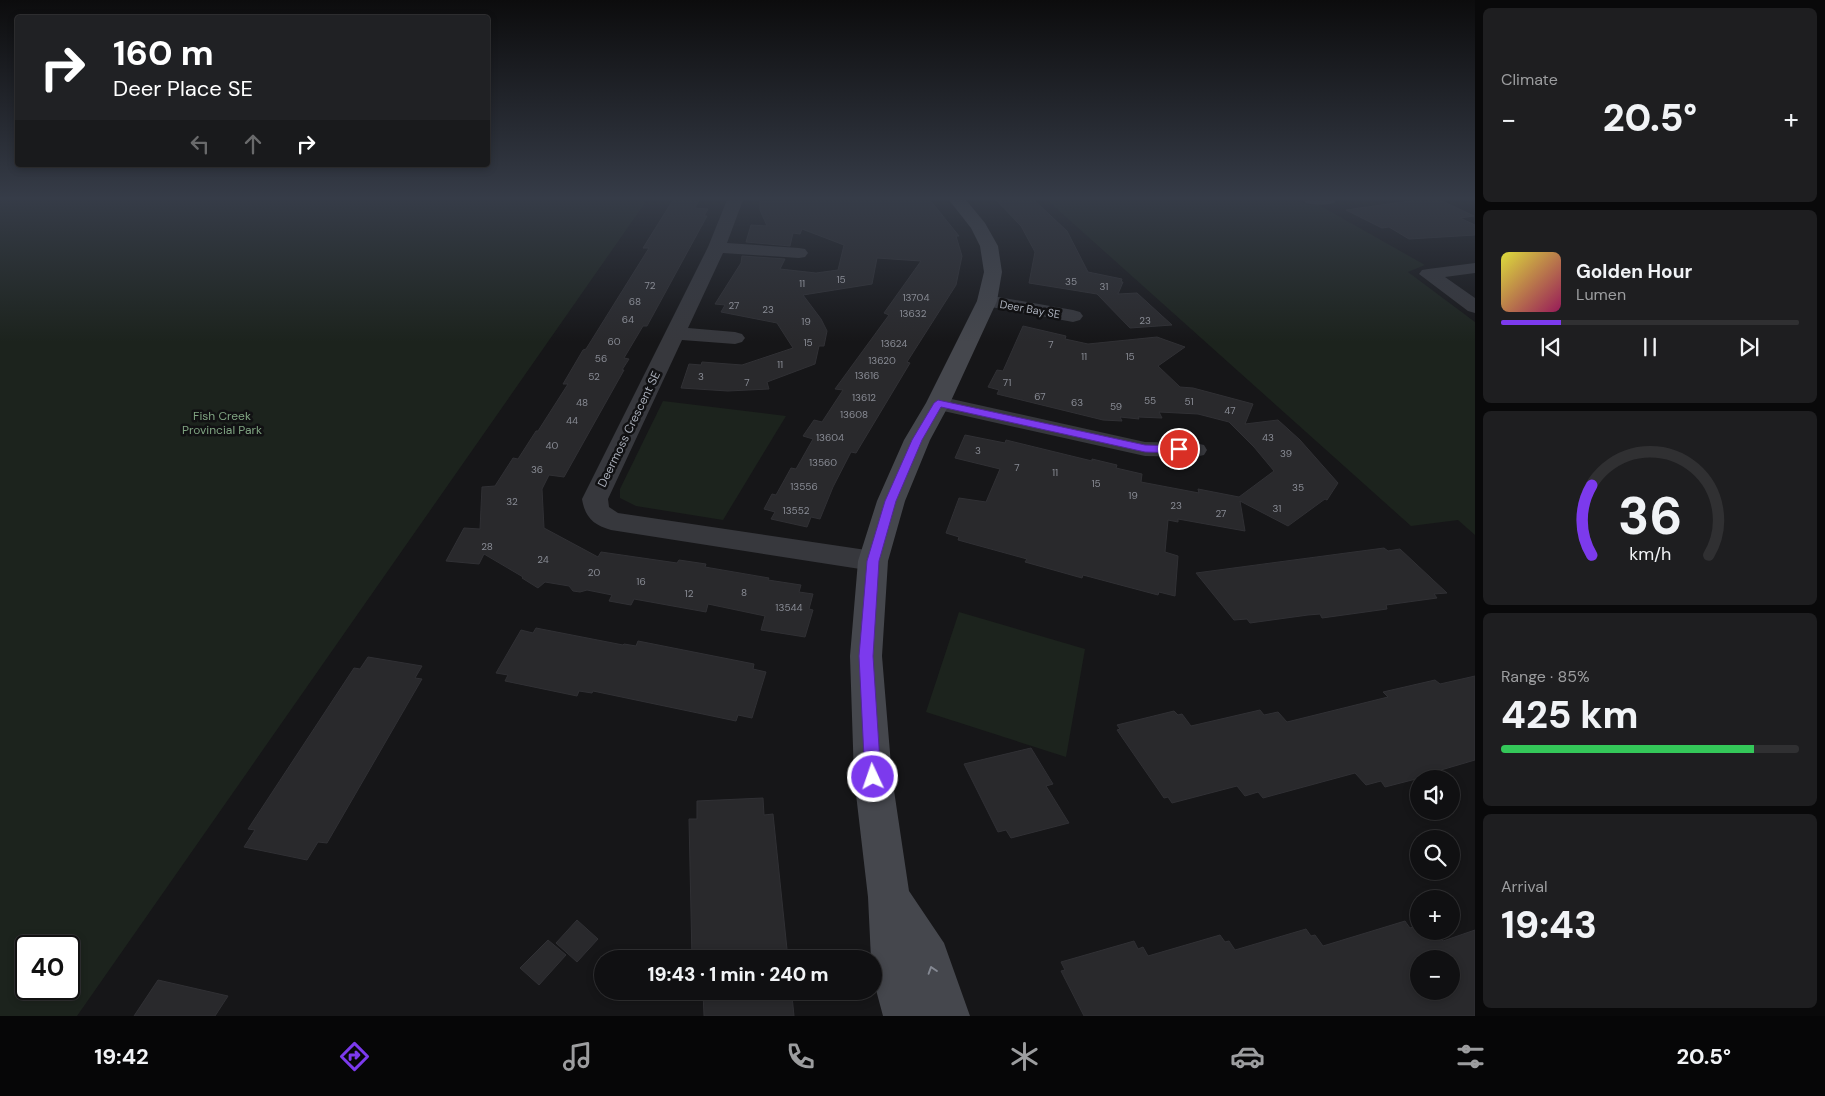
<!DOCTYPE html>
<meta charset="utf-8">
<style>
body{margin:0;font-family:"DM Sans",sans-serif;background:#1e1e20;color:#f1f3f6;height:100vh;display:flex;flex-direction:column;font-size:19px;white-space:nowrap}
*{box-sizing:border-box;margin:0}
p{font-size:16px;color:#9c9d9f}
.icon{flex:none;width:28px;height:28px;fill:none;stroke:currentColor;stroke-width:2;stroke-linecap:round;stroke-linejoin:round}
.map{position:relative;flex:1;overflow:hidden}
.sheet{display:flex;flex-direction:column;gap:8px;padding:8px;background:#09090a;width:350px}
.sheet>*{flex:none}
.banner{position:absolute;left:15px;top:15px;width:475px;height:152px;border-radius:5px;box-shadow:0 2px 8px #0003,0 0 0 1px #303032;background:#202124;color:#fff;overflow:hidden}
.tools{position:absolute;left:1410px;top:770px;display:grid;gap:10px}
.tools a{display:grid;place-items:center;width:50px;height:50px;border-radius:50%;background:#101012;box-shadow:0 2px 8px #0003,0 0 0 1px #303032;font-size:25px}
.speed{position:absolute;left:15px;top:935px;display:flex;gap:10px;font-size:25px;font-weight:700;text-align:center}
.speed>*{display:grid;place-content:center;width:65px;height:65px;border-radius:50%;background:#101012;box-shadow:0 2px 8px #0003,0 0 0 1px #303032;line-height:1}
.speed .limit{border:2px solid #111;border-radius:8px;background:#fff;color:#111}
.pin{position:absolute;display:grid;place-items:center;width:42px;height:42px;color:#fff;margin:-21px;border:2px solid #fff;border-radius:50%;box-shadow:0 1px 5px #0007}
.me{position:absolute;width:55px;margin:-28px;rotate:357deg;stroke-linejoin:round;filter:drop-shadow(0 0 4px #0008)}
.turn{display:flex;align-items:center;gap:18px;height:105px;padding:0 15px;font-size:22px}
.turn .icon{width:65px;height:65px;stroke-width:2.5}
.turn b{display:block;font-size:35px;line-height:42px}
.lanes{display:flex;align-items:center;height:48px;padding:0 15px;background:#0003;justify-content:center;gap:25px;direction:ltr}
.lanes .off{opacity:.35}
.big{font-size:38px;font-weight:800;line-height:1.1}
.sheet .tile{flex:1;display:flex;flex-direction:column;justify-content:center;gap:8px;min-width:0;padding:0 18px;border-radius:8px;background:#1e1e20}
.sheet .dial{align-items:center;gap:0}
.dial svg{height:130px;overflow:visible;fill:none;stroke:#303032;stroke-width:7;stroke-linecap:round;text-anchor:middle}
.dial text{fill:#f1f3f6;stroke:none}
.song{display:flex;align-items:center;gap:15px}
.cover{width:60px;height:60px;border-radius:8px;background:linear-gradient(135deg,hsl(60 70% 55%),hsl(330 70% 35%))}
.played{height:5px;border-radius:2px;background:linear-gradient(90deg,#7c3aed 20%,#303032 20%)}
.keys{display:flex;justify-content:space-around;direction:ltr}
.heat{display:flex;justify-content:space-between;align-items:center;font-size:28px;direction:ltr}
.charge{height:8px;border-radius:4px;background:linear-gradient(90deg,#34c759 85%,#303032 0)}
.trip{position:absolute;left:594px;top:950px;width:288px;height:50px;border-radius:25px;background:#101012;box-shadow:0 2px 8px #0003,0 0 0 1px #303032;font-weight:800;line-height:50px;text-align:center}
.tabs{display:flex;height:80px;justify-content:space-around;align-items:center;background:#060607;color:#9c9d9f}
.tabs .icon{width:35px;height:35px}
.tabs .current{color:#7c3aed}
.tabs b{font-size:22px;color:#f1f3f6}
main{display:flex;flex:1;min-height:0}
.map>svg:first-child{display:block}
</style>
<main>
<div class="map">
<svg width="1475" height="1016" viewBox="0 0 1475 1016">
<rect width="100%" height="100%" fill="#161618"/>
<g fill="#1c231d" fill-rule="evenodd">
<path d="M0 200H647L77 1016H0ZM69 946V989H26V946Z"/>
<path d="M1047 200H1293L1311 205H1319L1425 265 1408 272 1475 322V535L1458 520 1411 526Z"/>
<path d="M663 401 786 416 723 520 636 506 620 498V489Z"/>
<path d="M959 612 1085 649 1066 757 926 712Z"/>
</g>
<g fill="#29292c" stroke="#303034" fill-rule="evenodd">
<path d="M673 200H699L695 208 708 209 704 216H707L647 326H643L624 358 629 359 622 370H624L564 477 549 475 542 489 544 528 598 557 601 552 677 563 679 560 706 564 705 567 769 578 768 580 801 585 799 592 813 594 809 609 813 610 805 637 761 630 765 616 708 604 706 612 634 599 631 605 609 601 612 595 587 590 580 592 573 591 569 586 545 582 538 588 522 578 523 577 484 554 479 564 446 561 464 528 480 529 482 487 495 486 513 458 518 459 536 431H538L568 384H563L583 350 586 349 649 248H643Z"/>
<path d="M930 200 959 236H956L962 256 956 285 907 362 910 363 856 453 851 452 833 487 820 519 811 517 807 527 771 519 775 512 764 509 772 494 776 495 791 468 796 469 813 439 803 436 814 420 822 422 843 390 835 389 889 315 884 313 921 261 877 258 872 284 803 295 821 319 827 331 824 346H819L815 364 767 382 769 389 728 391 681 388 689 364 701 365 702 362 742 365 793 348 777 323 721 312 725 305 715 304 741 263 742 256 785 259 780 269 816 273 838 270 844 245 802 229 800 234 793 233 790 246 746 242 751 225 767 226 760 210V201Z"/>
<path d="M996 200H1034L1067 231 1088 272 1122 279 1121 282H1123L1118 294 1137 293 1172 325 1130 328 1097 294 1029 283 1035 252 1021 226Z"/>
<path d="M1417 200H1440L1474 216 1460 218 1475 225V235L1409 239 1389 227 1382 228 1346 210Z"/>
<path d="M1023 326 1066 336 1065 339 1088 344 1157 337 1185 347 1158 366 1180 387 1193 388 1253 404 1245 424 1278 420 1300 440 1338 483 1327 500 1325 499 1288 526 1240 501 1245 531 1178 519V522L1168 520 1165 552 1178 556 1175 596 1159 592 1158 595 1083 575 1082 578 1025 562 1027 559 958 540 959 537 946 533 959 498 986 502 1000 469 955 458 965 435 1005 443 1006 440 1092 461V459L1117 465 1116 468 1142 474 1141 482 1199 493 1198 489 1239 497 1274 471 1254 447 1229 422 1198 414 1159 412 1162 418 1138 417 1139 419 1120 417 1122 421 1103 420 997 394 999 390 988 387 997 370 1003 371Z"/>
<path d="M1384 548 1388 551 1400 549 1447 593 1434 594 1437 598 1386 605 1387 609 1322 618 1320 614 1308 615 1250 623 1247 619 1234 620 1196 573Z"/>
<path d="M536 628 623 645 624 644 636 646 638 641 754 664 753 669 766 672 752 718 738 715 736 721 593 691 592 693 579 691 577 696 505 681 508 675 496 673 521 630 533 633Z"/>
<path d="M368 657 422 666 415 678 422 679 327 843 318 842 307 860 244 847 255 830 248 829 354 668 360 669Z"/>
<path d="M1475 676V760L1441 770 1443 772 1385 787 1381 781 1366 785 1355 773 1263 798 1258 792 1245 796 1237 786 1172 803 1168 797 1164 798 1117 730 1120 729 1117 725 1174 711 1178 715 1182 714 1191 726 1260 710 1264 715 1278 712 1287 722 1388 697 1383 692 1435 680 1440 684Z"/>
<path d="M1031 748 1053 784 1046 786 1069 823 1011 838 1006 830 998 832 964 764Z"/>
<path d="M763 798 764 815 773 814 788 959H692L689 819H697V801Z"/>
<path d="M577 920 598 939 577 962 556 943Z"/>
<path d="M1405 921 1410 928 1419 925V931H1435L1443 941 1475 930V1016H1084L1061 971 1065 970 1061 962 1134 941 1138 949 1143 947 1148 956 1220 935 1225 942 1229 941 1235 950 1306 929 1311 936 1315 935 1323 946ZM1419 959H1451V991H1419Z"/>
<path d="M548 940 566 955 539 985 520 968Z"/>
<path d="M158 980 228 996 215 1016H134Z"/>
<path d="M703 991H782L783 997 792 996 794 1016H704Z"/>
</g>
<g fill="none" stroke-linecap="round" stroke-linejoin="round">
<g fill="#37383d" fill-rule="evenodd">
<path d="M727 200H743L727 243 799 248 805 249 808 253 805 257 799 258 723 253 688 328 735 332 742 334 745 338 742 342 735 344 682 340 608 499 609 507 618 513 873 551 883 554 887 561 883 568 873 571 611 530C593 525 585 517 582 499L708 247Z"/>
<path d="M1304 200H1336L1334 203C1325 205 1315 205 1306 203Z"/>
<path d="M1475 263V273L1445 277 1475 298V313L1468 311 1419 274 1422 270 1428 269Z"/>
<path d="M987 295 1073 310 1080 312 1083 316 1080 320 1073 322 980 305 977 301 980 297Z"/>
<path d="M938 396 1145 442 1195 443 1204 445 1207 450 1204 455 1195 457 1145 456 930 408 927 403 930 398Z"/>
</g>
<path fill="#45474d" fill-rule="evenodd" d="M949 200H966L985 223 998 246 1002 272 997 301 950 403 930 440 905 501 888 561 882 656 892 777 909 891 944 943 970 1016H883L872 975V959H871L868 897 854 777 850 656 858 561 877 501 904 440 926 403 977 301 984 272 980 246 971 228Z"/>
</g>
<defs><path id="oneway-chevron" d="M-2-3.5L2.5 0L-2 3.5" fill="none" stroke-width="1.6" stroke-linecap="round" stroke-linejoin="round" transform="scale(1.25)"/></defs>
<use stroke="#858993" href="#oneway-chevron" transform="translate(932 970) rotate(-108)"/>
<linearGradient id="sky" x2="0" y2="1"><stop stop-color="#0c0c0d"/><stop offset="0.58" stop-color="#363c48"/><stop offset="1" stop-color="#363c48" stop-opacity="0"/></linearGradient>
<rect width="1475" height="342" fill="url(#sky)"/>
<path fill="#7c3aed" stroke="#51269a" d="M938 400 1145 445 1179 446 1184 449 1179 453 1145 452 941 407 922 440 896 501 879 561 873 656 881 777 878 781 873 783 867 781 865 777 859 656 867 561 885 501 912 440 934 403Z"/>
<g text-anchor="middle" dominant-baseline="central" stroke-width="5" stroke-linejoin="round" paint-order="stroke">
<g font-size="10" fill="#888b94">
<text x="841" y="279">15</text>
<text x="1071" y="281">35</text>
<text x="802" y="283">11</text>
<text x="650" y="285">72</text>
<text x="1104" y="286">31</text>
<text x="916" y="297">13704</text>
<text x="635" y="301">68</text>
<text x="734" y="305">27</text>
<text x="768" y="309">23</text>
<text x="913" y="313">13632</text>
<text x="628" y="319">64</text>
<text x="1145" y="320">23</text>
<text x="806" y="321">19</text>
<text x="614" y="341">60</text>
<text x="808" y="342">15</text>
<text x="894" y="343">13624</text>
<text x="1051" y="344">7</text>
<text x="1084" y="356">11</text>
<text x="1130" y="356">15</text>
<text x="601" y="358">56</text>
<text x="882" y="360">13620</text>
<text x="780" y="364">11</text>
<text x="867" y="375">13616</text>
<text x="594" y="376">52</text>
<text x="701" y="376">3</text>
<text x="747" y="382">7</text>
<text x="1007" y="382">71</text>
<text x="1040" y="396">67</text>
<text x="864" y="397">13612</text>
<text x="1150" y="400">55</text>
<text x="1189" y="401">51</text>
<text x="582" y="402">48</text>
<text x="1077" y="402">63</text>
<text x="1116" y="406">59</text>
<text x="1230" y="410">47</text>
<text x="854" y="414">13608</text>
<text x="572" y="420">44</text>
<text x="830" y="437">13604</text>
<text x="1268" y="437">43</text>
<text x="552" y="445">40</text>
<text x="978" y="450">3</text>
<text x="1286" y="453">39</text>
<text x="823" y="462">13560</text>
<text x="1017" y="467">7</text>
<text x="537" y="469">36</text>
<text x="1055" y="472">11</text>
<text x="1096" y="483">15</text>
<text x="804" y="486">13556</text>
<text x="1298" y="487">35</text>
<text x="1133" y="495">19</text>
<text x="512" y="501">32</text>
<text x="1176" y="505">23</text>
<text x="1277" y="508">31</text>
<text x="796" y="510">13552</text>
<text x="1221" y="513">27</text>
<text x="487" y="546">28</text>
<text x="543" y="559">24</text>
<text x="594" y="572">20</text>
<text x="641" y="581">16</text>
<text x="744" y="592">8</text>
<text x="689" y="593">12</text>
<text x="789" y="607">13544</text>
</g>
<g font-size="11" fill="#a8adb8" stroke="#111113">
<text transform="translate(1030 309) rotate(10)">Deer Bay SE</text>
</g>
<g font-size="12" fill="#7fa381" stroke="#111113">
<text x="222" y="416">Fish Creek<tspan x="222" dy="14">Provincial Park</tspan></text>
</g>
<g font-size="12" fill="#a8adb8" stroke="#111113">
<text transform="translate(629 429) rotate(-64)">Deermoss Crescent SE</text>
</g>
</g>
</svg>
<div class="tools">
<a><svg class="icon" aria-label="sound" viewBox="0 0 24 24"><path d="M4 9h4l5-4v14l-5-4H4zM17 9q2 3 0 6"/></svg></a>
<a><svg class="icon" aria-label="search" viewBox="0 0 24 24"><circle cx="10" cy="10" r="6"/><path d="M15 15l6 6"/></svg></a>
<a>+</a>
<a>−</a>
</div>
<div class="speed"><div class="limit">40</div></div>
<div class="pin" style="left:1179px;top:449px;background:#d93025"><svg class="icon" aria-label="arrive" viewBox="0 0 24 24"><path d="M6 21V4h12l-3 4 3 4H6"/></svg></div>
<svg class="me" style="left:873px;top:777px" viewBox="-20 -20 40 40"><circle r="17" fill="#7c3aed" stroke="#fff" stroke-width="3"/><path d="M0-11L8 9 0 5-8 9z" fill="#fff"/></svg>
<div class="trip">19:43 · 1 min · 240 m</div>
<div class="banner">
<div class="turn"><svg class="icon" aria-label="right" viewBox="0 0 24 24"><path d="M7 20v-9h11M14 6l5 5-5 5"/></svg><div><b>160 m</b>Deer Place SE</div></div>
<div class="lanes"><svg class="icon off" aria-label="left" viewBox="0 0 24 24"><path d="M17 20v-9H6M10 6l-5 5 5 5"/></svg><svg class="icon off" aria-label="ahead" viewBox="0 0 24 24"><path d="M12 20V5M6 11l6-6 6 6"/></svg><svg class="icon" aria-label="right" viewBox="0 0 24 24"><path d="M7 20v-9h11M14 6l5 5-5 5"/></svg></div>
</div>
</div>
<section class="sheet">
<div class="tile"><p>Climate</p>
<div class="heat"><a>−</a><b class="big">20.5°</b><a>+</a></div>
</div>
<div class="tile">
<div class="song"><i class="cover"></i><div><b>Golden Hour</b><p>Lumen</p></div></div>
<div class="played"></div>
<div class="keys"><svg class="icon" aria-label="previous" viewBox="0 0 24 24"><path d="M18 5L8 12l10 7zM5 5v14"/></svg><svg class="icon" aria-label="pause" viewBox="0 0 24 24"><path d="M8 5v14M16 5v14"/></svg><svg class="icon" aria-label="next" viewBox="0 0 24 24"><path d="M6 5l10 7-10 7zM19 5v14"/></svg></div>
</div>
<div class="tile dial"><svg viewBox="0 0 100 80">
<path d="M14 69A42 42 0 1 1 86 69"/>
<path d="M14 69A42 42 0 0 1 14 26" stroke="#7c3aed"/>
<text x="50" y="56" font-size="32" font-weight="700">36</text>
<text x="50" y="72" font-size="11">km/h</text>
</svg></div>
<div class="tile"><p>Range · 85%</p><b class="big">425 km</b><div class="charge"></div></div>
<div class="tile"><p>Arrival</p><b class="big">19:43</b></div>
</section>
</main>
<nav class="tabs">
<b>19:42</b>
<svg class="icon current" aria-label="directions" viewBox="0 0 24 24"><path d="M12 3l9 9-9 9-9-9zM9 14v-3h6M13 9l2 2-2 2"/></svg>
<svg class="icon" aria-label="music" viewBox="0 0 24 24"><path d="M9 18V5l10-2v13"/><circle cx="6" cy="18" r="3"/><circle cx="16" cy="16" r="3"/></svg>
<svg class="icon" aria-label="phone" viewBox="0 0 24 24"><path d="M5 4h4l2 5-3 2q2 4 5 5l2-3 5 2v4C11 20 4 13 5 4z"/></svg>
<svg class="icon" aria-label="climate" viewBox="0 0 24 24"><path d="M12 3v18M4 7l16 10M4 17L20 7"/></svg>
<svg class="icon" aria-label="car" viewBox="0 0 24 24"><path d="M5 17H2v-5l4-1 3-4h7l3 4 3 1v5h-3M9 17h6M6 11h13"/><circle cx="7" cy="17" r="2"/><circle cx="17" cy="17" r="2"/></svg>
<svg class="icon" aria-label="filters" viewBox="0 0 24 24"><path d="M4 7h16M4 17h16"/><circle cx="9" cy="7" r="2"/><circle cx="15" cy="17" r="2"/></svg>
<b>20.5°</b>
</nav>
